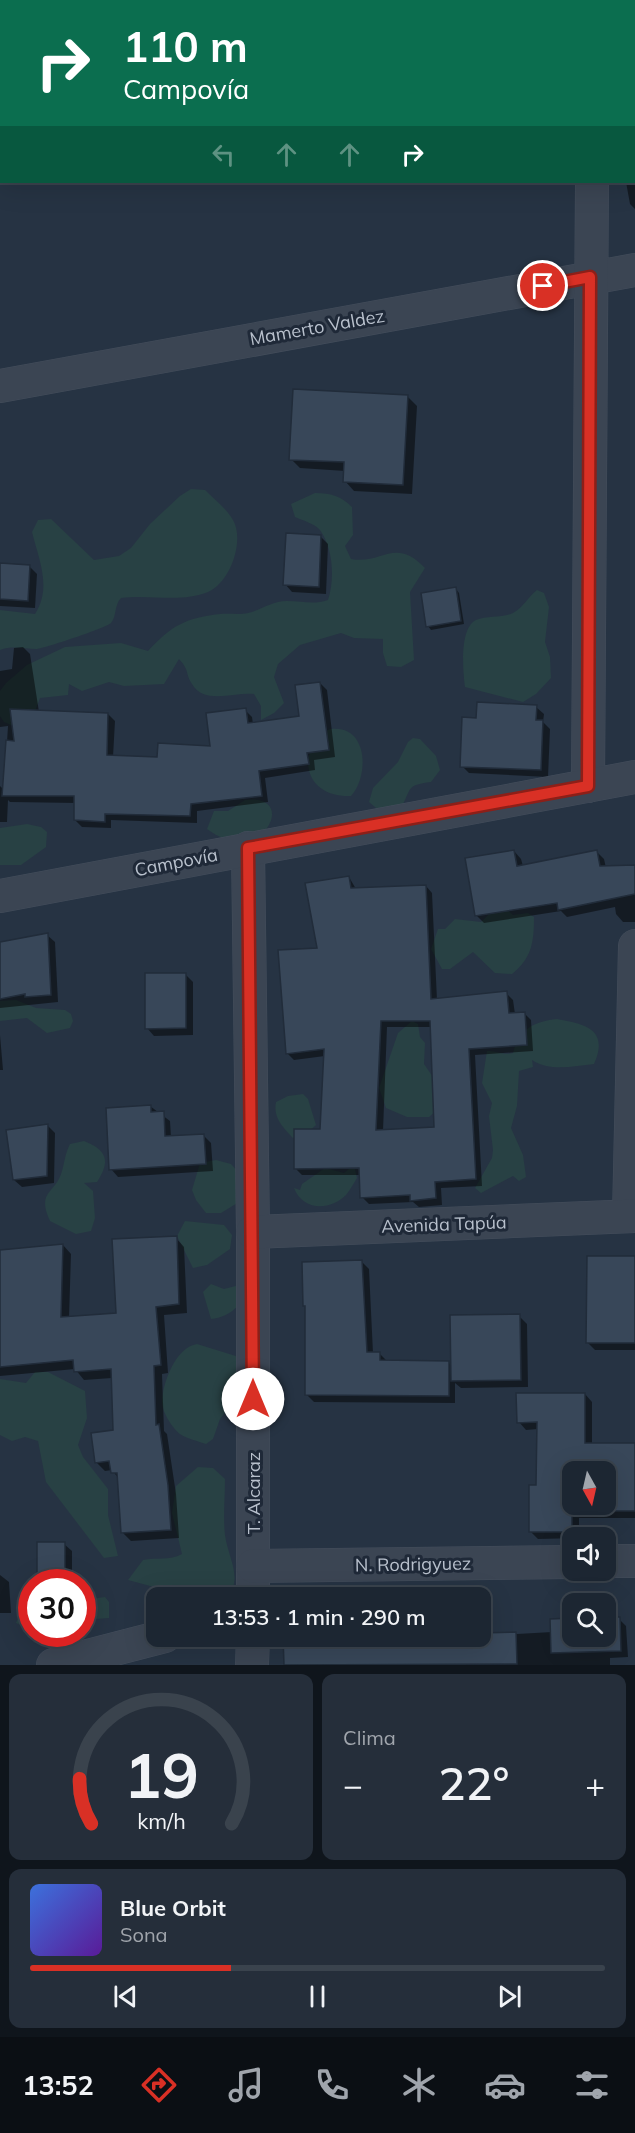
<!DOCTYPE html>
<html lang="es">
<meta charset="utf-8">
<style>
body{margin:0;font-family:Mulish,sans-serif;background:#252e3a;color:#f1f3f6;height:100vh;display:flex;flex-direction:column;font-size:22px;white-space:nowrap}
*{box-sizing:border-box;margin:0}
p{font-size:20px;color:#a0a5ac}
.icon{flex:none;width:33px;height:33px;fill:none;stroke:currentColor;stroke-width:2;stroke-linecap:round;stroke-linejoin:round}
.map{position:relative;height:1665px;overflow:hidden}
.panel{display:flex;flex-direction:column;gap:9px;padding:9px;background:#0f151c;flex:1}
.panel>*{flex:none}
.banner{position:absolute;left:0px;top:0px;width:636px;height:183px;box-shadow:0 6px 24px #0002,0 0 0 2px #3a434d;background:#0b6e4f;color:#fff;overflow:hidden}
.needle{width:39px;rotate:172deg}
.tools{position:absolute;left:562px;top:1461px;display:grid;gap:12px}
.tools a{display:grid;place-items:center;width:54px;height:54px;border-radius:12px;background:#1c2632;box-shadow:0 6px 24px #0002,0 0 0 2px #3a434d;font-size:30px}
.speed{position:absolute;left:18px;top:1569px;display:flex;gap:12px;font-size:30px;font-weight:700;text-align:center}
.speed>*{display:grid;place-content:center;width:78px;height:78px;border-radius:50%;background:#1c2632;box-shadow:0 6px 24px #0002,0 0 0 2px #3a434d;line-height:1}
.speed .limit{border:9px solid #d22;background:#fff;color:#111}
.pin{position:absolute;display:grid;place-items:center;width:51px;height:51px;color:#fff;margin:-26px;border:3px solid #fff;border-radius:50%;box-shadow:0 2px 6px #0007}
.me{position:absolute;width:66px;margin:-33px;rotate:0deg;stroke-linejoin:round;filter:drop-shadow(0 0 4px #0008)}
.turn{display:flex;align-items:center;gap:21px;height:126px;padding:0 24px;font-size:27px}
.turn .icon{width:78px;height:78px;stroke-width:2.5}
.turn b{display:block;font-size:42px;line-height:51px}
.lanes{display:flex;align-items:center;height:57px;padding:0 24px;background:#0003;justify-content:center;gap:30px;direction:ltr}
.lanes .off{opacity:.35}
.big{font-size:45px;font-weight:600;line-height:1.1}
.panel .card{flex:1;display:flex;flex-direction:column;justify-content:center;gap:9px;min-width:0;padding:0 21px;border-radius:12px;background:#252e3a}
.panel .dial{align-items:center;gap:0}
.dial svg{height:156px;overflow:visible;fill:none;stroke:#3a434d;stroke-width:7;stroke-linecap:round;text-anchor:middle}
.dial text{fill:#f1f3f6;stroke:none}
.song{display:flex;align-items:center;gap:18px}
.cover{width:72px;height:72px;border-radius:9px;background:linear-gradient(135deg,hsl(220 70% 55%),hsl(270 70% 35%))}
.played{height:6px;border-radius:3px;background:linear-gradient(90deg,#d93025 35%,#3a434d 35%)}
.keys{display:flex;justify-content:space-around;direction:ltr}
.heat{display:flex;justify-content:space-between;align-items:center;font-size:33px;direction:ltr}
.panel .tiles{flex:1;display:grid;gap:9px;grid-template-columns:1fr 1fr}
.card:last-child{grid-column:span 2}
.trip{position:absolute;left:146px;top:1587px;width:345px;height:60px;border-radius:12px;background:#1c2632;box-shadow:0 6px 24px #0002,0 0 0 2px #3a434d;font-weight:600;line-height:60px;text-align:center}
.tab-bar{display:flex;height:96px;justify-content:space-around;align-items:center;background:#0b0f14;color:#a0a5ac}
.tab-bar .icon{width:42px;height:42px}
.tab-bar .on{color:#d93025}
.tab-bar b{font-size:27px;color:#f1f3f6}
.map>svg:first-child{display:block}
</style>
<div class="map">
<svg width="635" height="1665" viewBox="0 0 635 1665">
<rect width="100%" height="100%" fill="#263343"/>
<g fill="#284144">
<path d="M191 489 205 490C214 499 227 509 233 520 245 541 230 583 208 592 182 603 149 594 121 598 114 605 117 616 111 623 106 628 45 648 37 649 24 649 13 645 0 650V610L35 614C52 588 39 560 32 532L38 520 51 519 94 560 119 556 131 548 150 524 180 496Z"/>
<path d="M315 493C331 493 341 496 352 507L353 535 345 546 351 559C382 565 395 536 425 568L410 592 414 660 401 667 387 666 383 653V639L354 638 341 633 300 645 278 664 274 677 284 703 274 713 261 720V706L254 694C234 692 204 705 192 684 185 673 190 671 179 659L164 684 124 686 109 682 82 691 69 684 68 695 40 698 30 724 16 727 4 722 0 716V691L6 683 27 665 65 647 121 643 148 651C171 626 185 618 220 614 229 613 239 615 248 613 261 610 272 601 287 601 303 601 313 605 328 600 335 579 333 548 320 530 315 524 302 520 295 517L291 504Z"/>
<path d="M537 590 544 593 549 607 545 642 550 657 551 678 536 694 523 702 465 687C463 672 459 628 476 620 487 615 502 618 513 613 523 608 528 597 537 590Z"/>
<path d="M330 729C369 724 369 777 351 796 327 797 306 785 308 757L323 733Z"/>
<path d="M413 738 420 739 436 756 440 770 431 782C405 785 412 789 401 808L381 812 369 802 373 788 398 762 408 742Z"/>
<path d="M245 800C300 792 263 871 207 829L214 811H228Z"/>
<path d="M27 824 41 827 47 832 46 847 21 865H0V828Z"/>
<path d="M503 906 513 915 528 913 534 917C534 942 532 958 512 974L495 973 473 952 450 969H442L431 949 438 929H445L455 919 481 922 496 907Z"/>
<path d="M16 1000 36 1008 65 1010 71 1014 73 1021 70 1028 47 1033 27 1018 0 1021V1001Z"/>
<path d="M557 1019C583 1024 610 1028 594 1064 574 1066 550 1072 532 1060L533 1067 519 1071 517 1106 511 1128 523 1155 526 1177 519 1181 513 1176 481 1193 475 1188 492 1158 493 1150 489 1116 492 1103 482 1083 487 1051C497 1050 503 1056 513 1053 520 1029 532 1022 557 1019Z"/>
<path d="M412 1021 418 1024 420 1037 425 1043 424 1064 435 1080 440 1107 429 1117H407L386 1108 379 1088 398 1033Z"/>
<path d="M303 1094 308 1099 316 1125 305 1135 293 1138C283 1127 273 1118 276 1102L288 1096Z"/>
<path d="M84 1141C107 1150 111 1161 97 1182L84 1183 93 1191 95 1218 91 1231 76 1234 50 1221C36 1190 56 1194 62 1171 65 1160 65 1154 70 1144Z"/>
<path d="M216 1160 231 1164 240 1174 239 1202 221 1213H206L196 1200 192 1190 200 1163Z"/>
<path d="M354 1165 357 1178C354 1183 350 1190 346 1195 330 1211 303 1211 294 1188L300 1190 302 1184 325 1168 344 1173Z"/>
<path d="M185 1221 224 1225 232 1235 230 1249 207 1265 193 1268 177 1236Z"/>
<path d="M251 1282C245 1302 232 1317 211 1319L203 1292 211 1284 224 1289Z"/>
<path d="M197 1344 239 1357 245 1387 220 1419 213 1439 206 1444C198 1441 187 1439 180 1434 172 1428 161 1410 162 1401 163 1382 176 1347 197 1344Z"/>
<path d="M35 1372H48L85 1391 87 1418 78 1445 83 1457 108 1489V1515L118 1556 104 1558 46 1482 38 1441 25 1437 12 1441 0 1435V1379L26 1383Z"/>
<path d="M198 1467 213 1468 225 1479C225 1497 223 1517 225 1535 228 1558 243 1577 228 1597H191L128 1580 143 1560C157 1557 169 1561 182 1554L172 1513 176 1486Z"/>
<path d="M27 1595H31V1629L16 1623Z"/>
<path d="M105 1597 109 1602V1618L83 1620V1600Z"/>
</g>
<g fill="#0007" fill-rule="evenodd">
<rect x="385" y="0" width="127" height="2"/>
<path d="M634 177H635V209L630 204 626 182H634Z"/>
<path d="M407 396 417 406 412 494 354 491 345 481V471L300 468 291 459Z"/>
<path d="M320 536 328 544 326 594 292 592 285 584Z"/>
<path d="M0 565 29 566 37 574 35 608 0 606Z"/>
<path d="M456 589 459 593 464 624 431 630 428 626Z"/>
<path d="M23 647 30 654 39 712 108 714 115 721 113 757 159 759 211 747 245 710 252 717 253 724 301 717 320 683 327 690 335 757 314 760 315 770 265 778 268 802 197 811V823L111 820V828L82 827 75 820 76 803 10 802 8 800 7 822H0V786L4 790 8 726 0 727V671L12 669 14 648Z"/>
<path d="M536 707 544 714 543 722 550 729 548 777 469 773 462 766 477 719Z"/>
<path d="M514 851 521 859 523 866 597 852 604 859 606 868 635 867V922H623L616 914 615 907 567 917 561 911 484 923 476 915Z"/>
<path d="M349 877 356 889 426 886 432 893 437 1000 506 993 513 1000 515 1014 524 1013 531 1020 533 1051 475 1055 482 1186 441 1188 442 1205 419 1207 413 1202 369 1204 362 1197 361 1175H302L296 1169 321 1130 325 1056 294 1060 287 1053 280 952 319 950ZM387 1027H432L436 1128 383 1131Z"/>
<path d="M47 935 55 942 58 1002 0 1008V944Z"/>
<path d="M185 974 193 982V1035L154 1036 147 1028Z"/>
<path d="M0 1035 3 1070H0Z"/>
<path d="M150 1106 170 1121 171 1137 203 1135 211 1143 213 1171 118 1177 111 1169Z"/>
<path d="M48 1126 55 1133 54 1183 22 1187 14 1180Z"/>
<path d="M176 1238 184 1247 187 1313 164 1315 168 1373 162 1374 164 1431 167 1434 176 1494 179 1538 131 1541 122 1532 119 1479 112 1470 105 1471 96 1462 114 1431 112 1378 84 1380 75 1369 0 1376V1251L63 1245 71 1254 69 1318 117 1314Z"/>
<path d="M635 1257V1350H595L587 1342Z"/>
<path d="M361 1261 369 1269 373 1353H379L388 1362H448L453 1367 519 1316 527 1324 528 1387 461 1388 455 1383V1403L314 1402 306 1394Z"/>
<path d="M585 1394 592 1402V1445L635 1444V1518H579V1538L538 1539 531 1532 538 1486V1429L526 1430 519 1422ZM573 1472H606V1504H573Z"/>
<path d="M38 1544H64L72 1551V1582H39Z"/>
<path d="M0 1575 9 1582 11 1613H0Z"/>
<path d="M606 1605 614 1612 615 1619H619L626 1626 628 1657 610 1658V1665H285V1636H480L552 1632 573 1620V1636H606Z"/>
</g>
<g fill="#384759" stroke="#212c3a" stroke-width="1.5" fill-rule="evenodd">
<path d="M293 389 408 395 403 485 343 482 344 462 289 460Z"/>
<path d="M286 533 321 535 319 587 283 585Z"/>
<path d="M0 563 30 565 28 601 0 599Z"/>
<path d="M456 587 461 621 426 627 421 593Z"/>
<path d="M320 682 329 750 307 753 309 764 259 771 262 796 191 804 190 816 105 814V822L74 820V796H2L6 740 14 741 10 709 108 713 107 755 157 757 158 743 210 746 206 713 246 708 248 723 299 716 295 685Z"/>
<path d="M477 702 537 705 536 720H543L541 770 460 767 462 717 476 718Z"/>
<path d="M514 850 517 866 597 850 600 866 635 865V894L558 910 557 903 475 916 465 858Z"/>
<path d="M349 876 351 888 426 885 431 999 507 991 509 1013 525 1012 527 1045 469 1049 476 1179 435 1182 436 1198 410 1201V1195L360 1198 359 1168 294 1169V1129H320L324 1049 286 1054 278 950 317 948 305 883ZM381 1021H430L434 1127 376 1130Z"/>
<path d="M48 933 51 995 25 997V994L0 999V942Z"/>
<path d="M145 973H186V1028L145 1029Z"/>
<path d="M151 1105V1112L164 1111 165 1136 204 1134 206 1164 109 1170 106 1108Z"/>
<path d="M48 1124 47 1176 13 1180 6 1130Z"/>
<path d="M177 1236 179 1304 156 1307 161 1365 154 1366 156 1425 159 1424 168 1485 171 1530 121 1533 117 1473H111L109 1461 95 1463 91 1433 113 1430 111 1369 74 1372 73 1360 0 1367V1250L63 1244 61 1317 116 1313 112 1239Z"/>
<path d="M587 1256H635V1343H586Z"/>
<path d="M362 1260 367 1352H380V1360L449 1361V1396L305 1395V1306H303L302 1262Z"/>
<path d="M520 1314 521 1380 451 1381 450 1315Z"/>
<path d="M516 1393H585V1443H635V1511H572V1532H529V1485H536L537 1422 517 1423ZM573 1472H606V1504H573Z"/>
<rect x="37" y="1542" width="28" height="40"/>
<path d="M606 1617H620L621 1651 551 1653 550 1619 573 1618V1636H606Z"/>
<path d="M516 1632 517 1664 284 1665 283 1636H480V1633Z"/>
</g>
<g fill="none" stroke-linecap="round" stroke-linejoin="round">
<defs>
<g id="minor">
<path d="M596 2V0"/>
<path d="M0 386 635 270"/>
<path d="M588 786 592 182"/>
<path d="M248 848 253 1232V1598"/>
<path d="M0 896 635 777"/>
<path d="M629 1216 635 946"/>
<path d="M253 1232 635 1216"/>
<path d="M606 1561H635"/>
<path d="M253 1566 573 1562"/>
<path d="M53 1665 165 1636"/>
<path d="M252 1665 253 1636"/>
</g>
</defs>
<use href="#minor" stroke="#444e5c" stroke-width="34"/>
<use href="#minor" stroke="#3b4553" stroke-width="33"/>
</g>
<g fill="none" stroke-linecap="round" stroke-linejoin="round">
<defs>
<path id="route" d="M253 1399 248 848 588 786 590 277 543 286"/>
</defs>
<use href="#route" stroke="#8d1f18" stroke-width="15"/>
<use href="#route" stroke="#d93025" stroke-width="10"/>
</g>
<g text-anchor="middle" dominant-baseline="central" stroke-width="6" stroke-linejoin="round" paint-order="stroke">
<g font-size="18" fill="#b8c0cc" stroke="#1f2938">
<text transform="translate(317 327) rotate(-10)">Mamerto Valdez</text>
<text transform="translate(176 862) rotate(-11)">Campovía</text>
<text transform="translate(444 1224) rotate(-2)">Avenida Tapúa</text>
<text transform="translate(253 1493) rotate(-90)">T. Alcaraz</text>
<text transform="translate(413 1564) rotate(-1)">N. Rodrigyuez</text>
</g>
</g>
</svg>
<div class="tools">
<a><svg class="needle" viewBox="-14 -14 28 28"><path d="M0-13l5 13h-10z" fill="#e53935"/><path d="M0 13l5-13h-10z" fill="#a0a5ac"/></svg></a>
<a><svg class="icon" aria-label="sound" viewBox="0 0 24 24"><path d="M4 9h4l5-4v14l-5-4H4zM17 9q2 3 0 6"/></svg></a>
<a><svg class="icon" aria-label="search" viewBox="0 0 24 24"><circle cx="10" cy="10" r="6"/><path d="M15 15l6 6"/></svg></a>
</div>
<div class="speed"><div class="limit">30</div></div>
<div class="pin" style="left:543px;top:286px;background:#d93025"><svg class="icon" aria-label="arrive" viewBox="0 0 24 24"><path d="M6 21V4h12l-3 4 3 4H6"/></svg></div>
<svg class="me" style="left:253px;top:1399px" viewBox="-20 -20 40 40"><circle r="19" fill="#fff"/><path d="M0-13L10 11 0 6-10 11z" fill="#d93025"/></svg>
<div class="trip">13:53 · 1 min · 290 m</div>
<div class="banner">
<div class="turn"><svg class="icon" aria-label="right" viewBox="0 0 24 24"><path d="M7 20v-9h11M14 6l5 5-5 5"/></svg><div><b>110 m</b>Campovía</div></div>
<div class="lanes"><svg class="icon off" aria-label="left" viewBox="0 0 24 24"><path d="M17 20v-9H6M10 6l-5 5 5 5"/></svg><svg class="icon off" aria-label="ahead" viewBox="0 0 24 24"><path d="M12 20V5M6 11l6-6 6 6"/></svg><svg class="icon off" aria-label="ahead" viewBox="0 0 24 24"><path d="M12 20V5M6 11l6-6 6 6"/></svg><svg class="icon" aria-label="right" viewBox="0 0 24 24"><path d="M7 20v-9h11M14 6l5 5-5 5"/></svg></div>
</div>
</div>
<section class="panel">
<div class="tiles">
<div class="card dial"><svg viewBox="0 0 100 80">
<path d="M14 69A42 42 0 1 1 86 69"/>
<path d="M14 69A42 42 0 0 1 8 46" stroke="#d93025"/>
<text x="50" y="56" font-size="32" font-weight="700">19</text>
<text x="50" y="72" font-size="11">km/h</text>
</svg></div>
<div class="card"><p>Clima</p>
<div class="heat"><a>−</a><b class="big">22°</b><a>+</a></div>
</div>
<div class="card">
<div class="song"><i class="cover"></i><div><b>Blue Orbit</b><p>Sona</p></div></div>
<div class="played"></div>
<div class="keys"><svg class="icon" aria-label="previous" viewBox="0 0 24 24"><path d="M18 5L8 12l10 7zM5 5v14"/></svg><svg class="icon" aria-label="pause" viewBox="0 0 24 24"><path d="M8 5v14M16 5v14"/></svg><svg class="icon" aria-label="next" viewBox="0 0 24 24"><path d="M6 5l10 7-10 7zM19 5v14"/></svg></div>
</div>
</div>
</section>
<nav class="tab-bar">
<b>13:52</b>
<svg class="icon on" aria-label="directions" viewBox="0 0 24 24"><path d="M12 3l9 9-9 9-9-9zM9 14v-3h6M13 9l2 2-2 2"/></svg>
<svg class="icon" aria-label="music" viewBox="0 0 24 24"><path d="M9 18V5l10-2v13"/><circle cx="6" cy="18" r="3"/><circle cx="16" cy="16" r="3"/></svg>
<svg class="icon" aria-label="phone" viewBox="0 0 24 24"><path d="M5 4h4l2 5-3 2q2 4 5 5l2-3 5 2v4C11 20 4 13 5 4z"/></svg>
<svg class="icon" aria-label="climate" viewBox="0 0 24 24"><path d="M12 3v18M4 7l16 10M4 17L20 7"/></svg>
<svg class="icon" aria-label="car" viewBox="0 0 24 24"><path d="M5 17H2v-5l4-1 3-4h7l3 4 3 1v5h-3M9 17h6M6 11h13"/><circle cx="7" cy="17" r="2"/><circle cx="17" cy="17" r="2"/></svg>
<svg class="icon" aria-label="filters" viewBox="0 0 24 24"><path d="M4 7h16M4 17h16"/><circle cx="9" cy="7" r="2"/><circle cx="15" cy="17" r="2"/></svg>
</nav>
